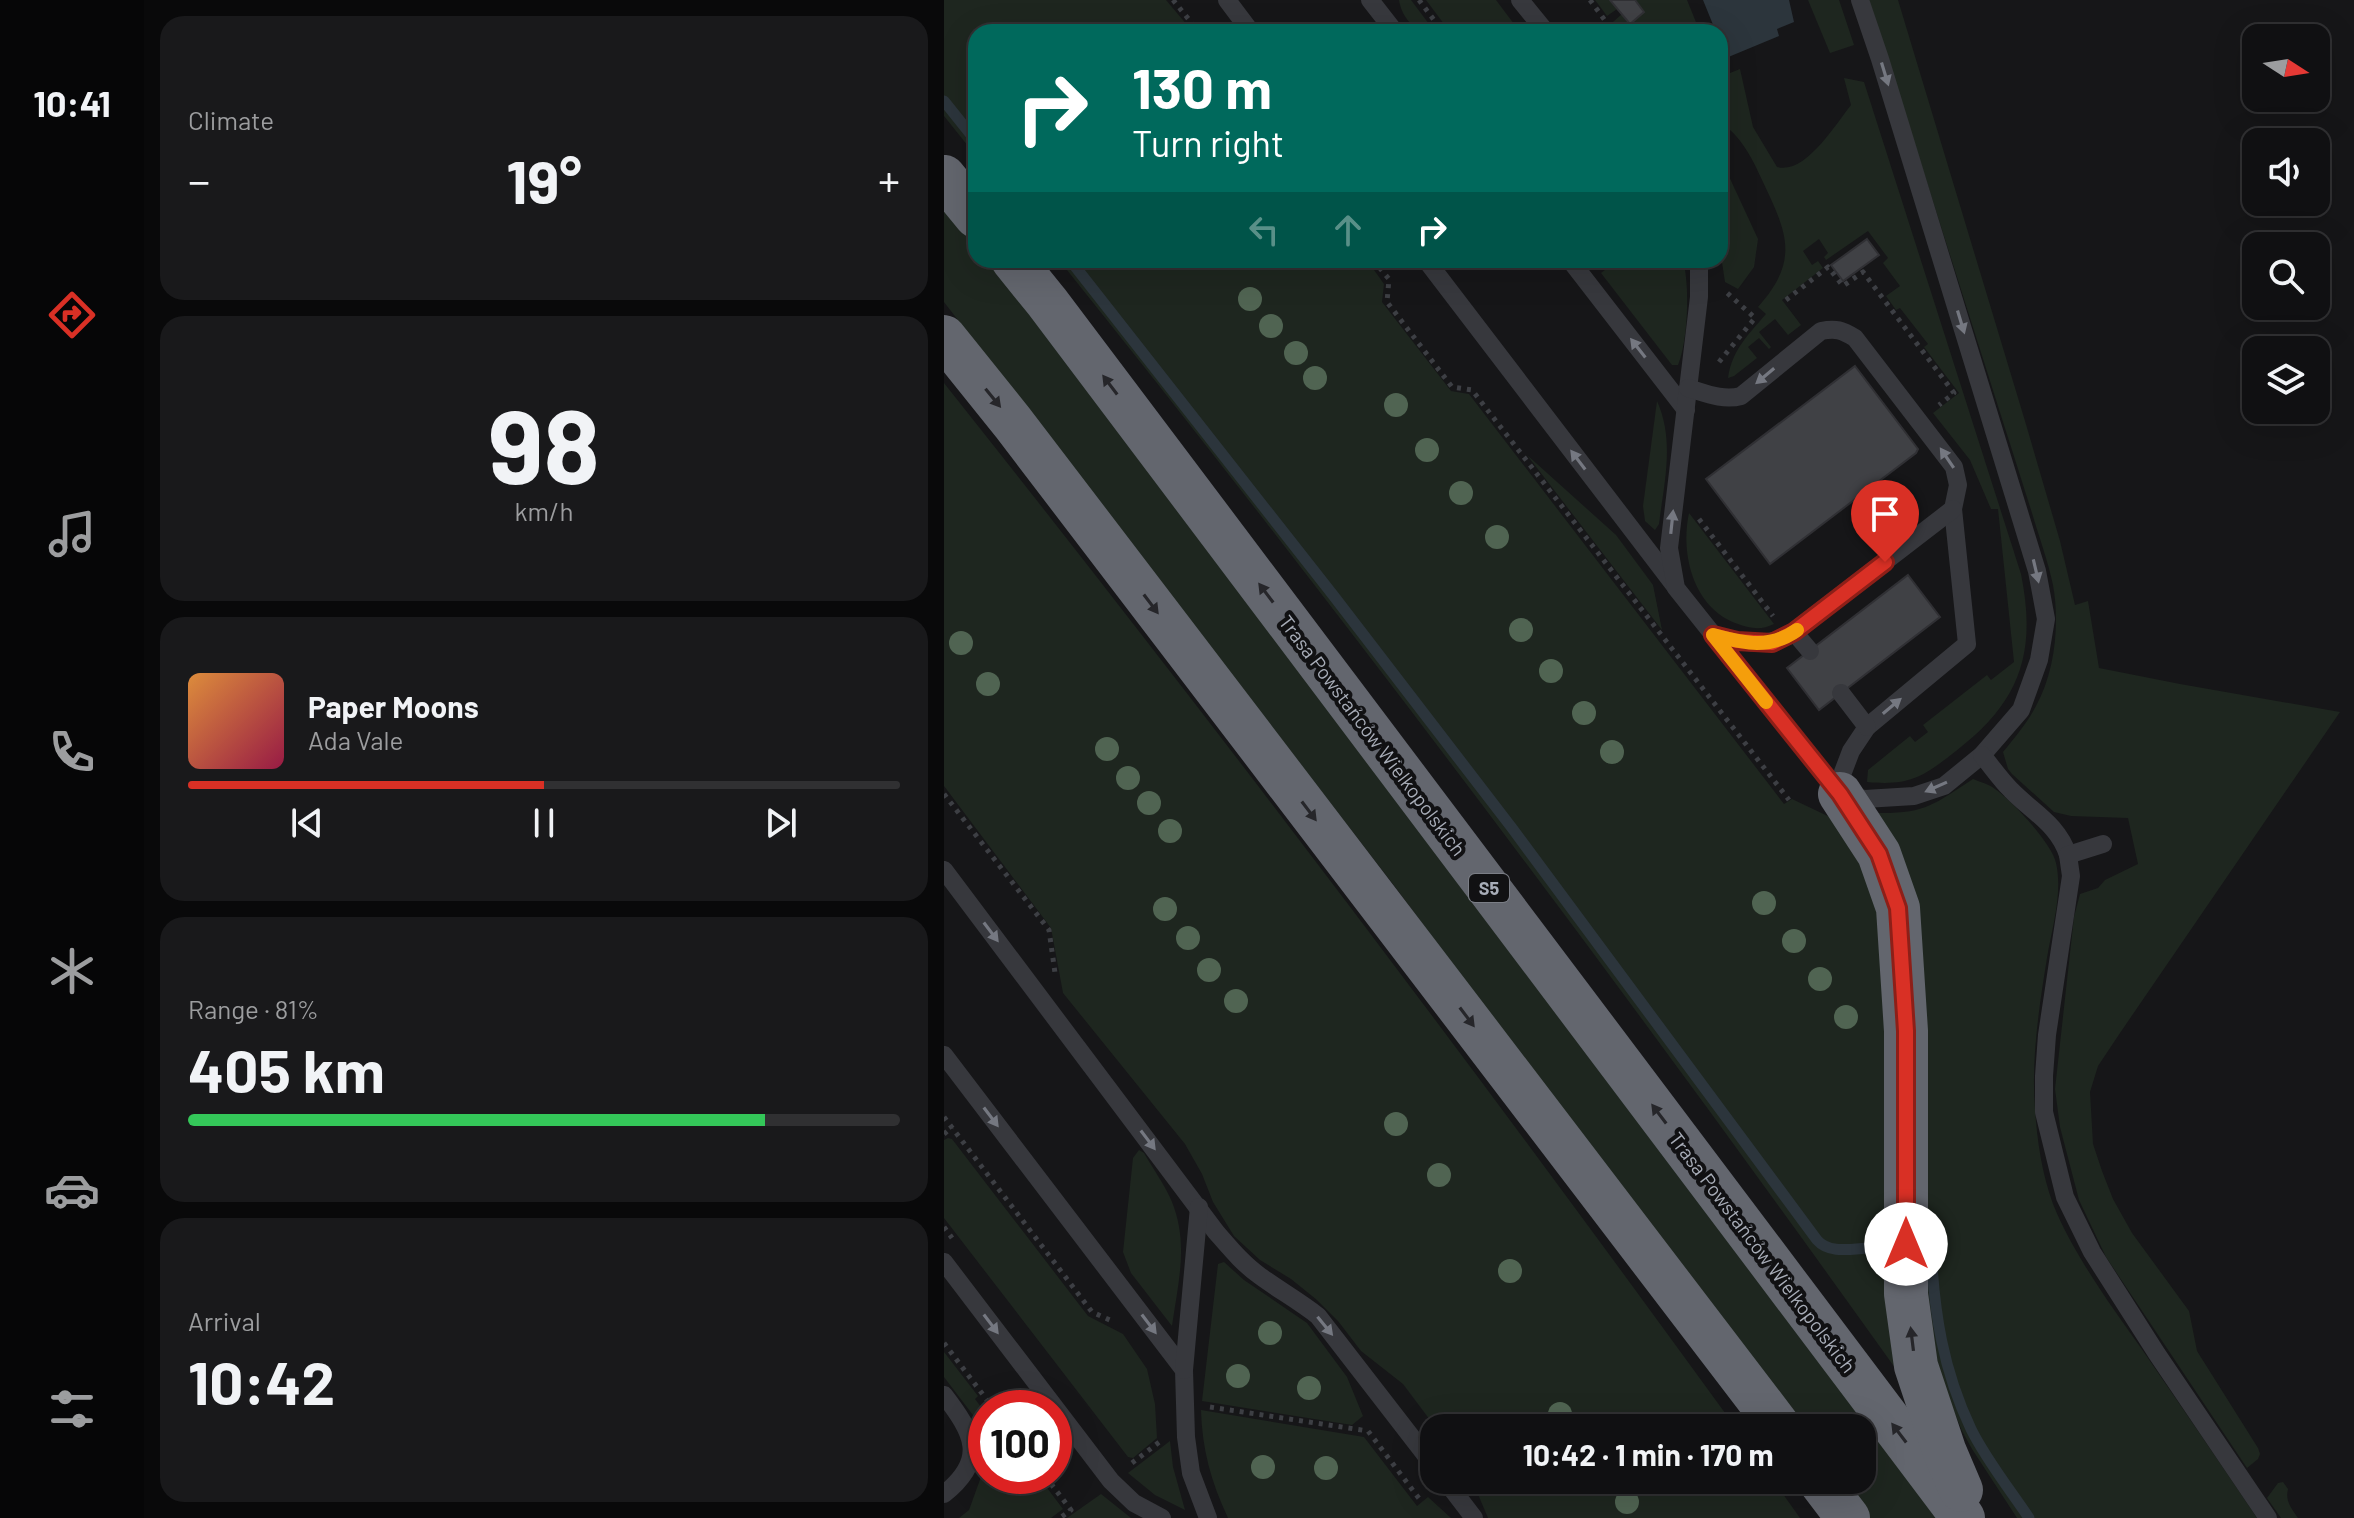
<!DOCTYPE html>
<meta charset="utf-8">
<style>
body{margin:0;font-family:Barlow,sans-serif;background:#19191b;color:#f1f3f6;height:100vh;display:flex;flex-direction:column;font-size:30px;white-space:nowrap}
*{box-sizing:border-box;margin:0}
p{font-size:26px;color:#9c9d9f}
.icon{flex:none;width:44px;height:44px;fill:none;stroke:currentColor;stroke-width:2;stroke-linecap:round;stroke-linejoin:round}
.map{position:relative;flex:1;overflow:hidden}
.panel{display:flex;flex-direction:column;gap:16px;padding:16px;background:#09090a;width:800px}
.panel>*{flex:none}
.guide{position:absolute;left:24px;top:24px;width:760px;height:244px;border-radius:24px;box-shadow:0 8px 32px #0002,0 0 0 2px #303032;background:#00695c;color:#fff;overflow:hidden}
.needle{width:52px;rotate:102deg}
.controls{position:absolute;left:1298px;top:24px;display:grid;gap:16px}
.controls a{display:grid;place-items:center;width:88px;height:88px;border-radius:16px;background:#101012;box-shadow:0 8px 32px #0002,0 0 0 2px #303032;font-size:40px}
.speed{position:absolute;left:24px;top:1390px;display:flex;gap:16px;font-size:40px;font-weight:700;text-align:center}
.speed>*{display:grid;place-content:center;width:104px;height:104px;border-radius:50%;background:#101012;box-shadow:0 8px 32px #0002,0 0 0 2px #303032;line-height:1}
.speed .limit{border:12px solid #d22;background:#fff;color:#111}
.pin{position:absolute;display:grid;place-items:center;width:68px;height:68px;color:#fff;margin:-82px -34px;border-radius:50% 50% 50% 0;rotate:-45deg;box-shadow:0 0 8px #0007}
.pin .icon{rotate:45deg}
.me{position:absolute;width:88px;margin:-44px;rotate:0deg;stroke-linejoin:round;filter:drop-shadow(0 0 6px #0008)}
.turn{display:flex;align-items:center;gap:28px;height:168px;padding:0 32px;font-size:36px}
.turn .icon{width:104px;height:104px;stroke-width:2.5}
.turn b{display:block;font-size:56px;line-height:68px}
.lanes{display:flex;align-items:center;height:76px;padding:0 32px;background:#0003;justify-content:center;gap:40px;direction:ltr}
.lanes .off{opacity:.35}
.big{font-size:60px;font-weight:700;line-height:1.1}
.panel .card{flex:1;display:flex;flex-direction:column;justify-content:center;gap:12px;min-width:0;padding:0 28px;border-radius:24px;background:#19191b}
.panel .dial{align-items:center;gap:0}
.dial b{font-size:104px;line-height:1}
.song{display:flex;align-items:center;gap:24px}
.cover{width:96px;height:96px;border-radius:12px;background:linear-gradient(135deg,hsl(30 70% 55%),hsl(340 70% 35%))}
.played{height:8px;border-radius:4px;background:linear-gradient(90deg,#d93025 50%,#303032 50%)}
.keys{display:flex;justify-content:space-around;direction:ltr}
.heat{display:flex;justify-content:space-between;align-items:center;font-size:44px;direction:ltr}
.charge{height:12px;border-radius:6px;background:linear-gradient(90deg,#34c759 81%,#303032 0)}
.trip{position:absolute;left:476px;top:1414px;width:456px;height:80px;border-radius:24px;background:#101012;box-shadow:0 8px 32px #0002,0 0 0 2px #303032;font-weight:700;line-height:80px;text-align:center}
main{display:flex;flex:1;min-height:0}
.tabs{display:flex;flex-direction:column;width:144px;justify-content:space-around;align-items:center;background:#060607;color:#9c9d9f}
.tabs .icon{width:56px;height:56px}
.tabs .current{color:#d93025}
.tabs b{font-size:36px;color:#f1f3f6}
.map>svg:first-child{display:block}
</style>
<main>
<nav class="tabs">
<b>10:41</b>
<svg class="icon current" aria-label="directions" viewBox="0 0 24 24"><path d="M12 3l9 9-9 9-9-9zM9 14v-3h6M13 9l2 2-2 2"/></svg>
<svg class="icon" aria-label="music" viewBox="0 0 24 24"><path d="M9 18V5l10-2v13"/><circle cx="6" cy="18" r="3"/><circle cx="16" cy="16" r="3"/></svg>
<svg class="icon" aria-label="phone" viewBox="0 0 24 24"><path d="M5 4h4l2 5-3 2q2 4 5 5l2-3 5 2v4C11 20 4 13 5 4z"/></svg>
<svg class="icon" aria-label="climate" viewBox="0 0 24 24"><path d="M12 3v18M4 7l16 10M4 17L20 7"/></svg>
<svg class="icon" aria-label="car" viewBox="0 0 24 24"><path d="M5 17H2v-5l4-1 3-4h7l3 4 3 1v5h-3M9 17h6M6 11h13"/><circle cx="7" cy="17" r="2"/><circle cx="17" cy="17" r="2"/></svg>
<svg class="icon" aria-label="filters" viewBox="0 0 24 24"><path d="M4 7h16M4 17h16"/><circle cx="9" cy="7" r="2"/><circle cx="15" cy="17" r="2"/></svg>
</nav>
<section class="panel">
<div class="card"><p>Climate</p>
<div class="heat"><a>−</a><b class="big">19°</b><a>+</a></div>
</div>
<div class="card dial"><b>98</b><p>km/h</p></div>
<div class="card">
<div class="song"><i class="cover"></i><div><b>Paper Moons</b><p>Ada Vale</p></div></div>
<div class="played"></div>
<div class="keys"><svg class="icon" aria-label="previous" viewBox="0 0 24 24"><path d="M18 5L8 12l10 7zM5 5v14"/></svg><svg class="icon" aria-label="pause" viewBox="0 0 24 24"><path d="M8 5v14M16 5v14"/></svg><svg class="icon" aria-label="next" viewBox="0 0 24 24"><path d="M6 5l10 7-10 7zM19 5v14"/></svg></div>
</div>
<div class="card"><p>Range · 81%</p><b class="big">405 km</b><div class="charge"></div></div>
<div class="card"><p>Arrival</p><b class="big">10:42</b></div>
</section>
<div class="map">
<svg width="1410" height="1518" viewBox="0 0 1410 1518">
<rect width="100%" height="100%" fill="#161618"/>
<g fill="#1e261f">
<path d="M0 0H222L249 32H32V156L0 116Z"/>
<path d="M455 0H467L491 32C471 32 458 19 455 0Z"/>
<path d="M482 0H552L576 32H506Z"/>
<path d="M651 0H743L756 32H671V26L669 22 678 14 673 9 663 16Z"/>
<path d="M864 0H895L910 45 886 53Z"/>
<path d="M925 0H954L1081 421 1116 541 1131 605 1144 601 1155 668 1236 684 1396 712 1176 1033 1154 1066 1146 1092 1149 1144 1158 1171 1169 1199 1188 1233 1245 1311 1253 1351 1314 1448 1316 1454 1314 1459 1303 1468 1162 1257 1135 1200 1116 1127 1111 1089 1130 917 1136 894 1154 888 1161 880 1194 864 1184 818 1127 816 1110 812 1068 774 1064 769 1059 752C1071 737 1083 723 1092 706 1111 672 1116 623 1109 585 1104 561 1095 537 1088 513Z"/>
<path d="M796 69 809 127 833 167C861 175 891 125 907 105L900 78 920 82 1077 574C1093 653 1076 702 1012 751 979 777 966 786 923 782L924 770 966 736 971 742 984 732 979 725 1043 675 1047 680 1070 662 1054 509H1047L1026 460 989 413 1015 393 980 347 984 344 956 308 952 310 942 296 956 286 939 263 944 258 924 231 882 260 880 257 884 253 875 239 859 251 868 265 874 261 879 268 838 300 857 325 844 335 831 319 815 332 827 347 825 349 815 338 804 347 813 358 790 376 784 378C788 350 804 335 822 314L814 307C856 260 843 233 819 182 808 158 798 137 776 122V77Z"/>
<path d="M776 157 814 239 810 267 794 289 781 282 776 249Z"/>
<path d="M0 205 32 245V260H43L488 832 993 1518H918L890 1480H918V1428H852L452 888 0 302Z"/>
<path d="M115 260H423L440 284 438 302 507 391 525 394 840 804 848 799 890 819 917 862 936 915 954 1372C684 994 405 622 115 260Z"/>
<path d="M674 260H739C746 286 744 340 734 365H728L657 273Z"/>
<path d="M0 383C272 725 535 1074 792 1428H492L459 1384 417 1351 394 1321 373 1300 347 1279 316 1260 290 1236 269 1202 258 1174 241 1144 119 993 107 928 0 786Z"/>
<path d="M713 401C731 441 720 483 715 524L711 530 701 521 699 506Z"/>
<path d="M583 455 672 535 709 585 718 630Z"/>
<path d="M745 513 830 624C818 630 807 629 794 624 750 609 736 555 745 513Z"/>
<path d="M1029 779C1036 782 1045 784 1051 789 1068 801 1108 843 1112 863 1119 893 1108 928 1103 958 1095 1007 1087 1060 1091 1109 1093 1140 1098 1174 1109 1204 1128 1252 1167 1306 1197 1348 1236 1405 1275 1461 1313 1518H1073L1028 1449 1018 1431 1002 1392 989 1347 931 813C981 814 989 805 1029 779Z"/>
<path d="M4 1138 8 1139 144 1316 179 1334 203 1369 211 1404 213 1438 189 1458 184 1457 0 1218V1140Z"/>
<path d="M195 1150 200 1153C209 1169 221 1185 228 1202 245 1244 234 1283 228 1326L187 1273 179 1252 189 1158Z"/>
<path d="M280 1262 300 1280 363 1323 403 1377 419 1416 408 1425 258 1401 274 1264Z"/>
<path d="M0 1352 34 1396 31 1399 37 1407 40 1405 43 1408 42 1438 35 1423 0 1377Z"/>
<path d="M257 1410 420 1437 473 1506 484 1497 507 1518H284C267 1482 258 1449 257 1410Z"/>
<path d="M226 1441 229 1467 241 1510 211 1495 184 1473Z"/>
<path d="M42 1463V1476H94L119 1509 107 1518H15L25 1510Z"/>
<path d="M528 1480H829L856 1518H544Z"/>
<path d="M1339 1482 1344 1489C1341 1501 1347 1508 1354 1518H1337L1323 1498 1334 1483Z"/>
<path d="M157 1494 187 1518H123Z"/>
</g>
<path fill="#2c353c" d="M759 0H845L850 22 833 29 835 36 782 58 776 43V32H772Z"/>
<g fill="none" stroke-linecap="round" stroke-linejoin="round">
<g stroke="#2c353c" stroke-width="11">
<path d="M0 101 32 141"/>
<path d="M126 260 389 595 568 828 873 1240C885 1254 907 1249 924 1248"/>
<path d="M987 1248C990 1313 999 1370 1027 1429 1041 1458 1067 1491 1085 1518"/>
</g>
</g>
<g fill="#404145" stroke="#303034" stroke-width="2">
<path d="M666 0H691L700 12 686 24Z"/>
<path d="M923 239 935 255 899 281 887 265Z"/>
<path d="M911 366 974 449 972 453 826 564 762 479Z"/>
<path d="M964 575 996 617 875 710 843 668Z"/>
</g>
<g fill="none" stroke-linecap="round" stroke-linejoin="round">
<g stroke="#3d3f44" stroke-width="5" stroke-dasharray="4 6" stroke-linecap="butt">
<path d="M229 0 255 32"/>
<path d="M475 0 499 32"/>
<path d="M646 0 665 26V32"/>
<path d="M429 260 445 279 443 302 508 387 528 390 845 800"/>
<path d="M842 300 884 267 899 286 919 272 1010 393 995 405"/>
<path d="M775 362 811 318 781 291"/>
<path d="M755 519 829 616"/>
<path d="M0 794 105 930 111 973"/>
<path d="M0 1117 148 1312 168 1321"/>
<path d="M0 1134 8 1127"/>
<path d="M0 1227 8 1238"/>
<path d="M0 1343 49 1408"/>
<path d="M266 1407 424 1431 477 1501"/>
<path d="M188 1463 218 1440"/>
<path d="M101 1476 127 1510 116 1518"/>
</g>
<g stroke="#37383d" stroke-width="18">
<path d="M283 0 307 32"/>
<path d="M426 0 451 32"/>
<path d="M576 0 602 32"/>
<path d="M482 260 731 586"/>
<path d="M626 260 742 410"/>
<path d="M755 260V297L725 548 732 588 896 794 921 799 970 796 1000 786 1038 755 1077 710 1095 660 1102 619 1093 571 936 59 916 0"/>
<path d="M744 388C761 393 779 401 797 396L877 331C892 328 898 330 911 338L1010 467 1014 485 1009 509 1023 644 923 727 907 751 899 772 896 794"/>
<path d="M850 632 866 651"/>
<path d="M769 635C796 642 817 648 844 636L1009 509"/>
<path d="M897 693 923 727"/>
<path d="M1038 755C1048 767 1056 779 1067 790 1088 812 1114 824 1124 855"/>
<path d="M1159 844 1124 855 1127 876 1103 1035 1100 1076V1112L1121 1197 1148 1252 1213 1354 1324 1518"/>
<path d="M0 870 272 1232C286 1248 299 1264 316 1276 335 1290 355 1301 374 1316L490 1466"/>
<path d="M0 1055 240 1370 242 1437 247 1473 264 1518"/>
<path d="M0 1262 167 1481 190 1503 218 1518"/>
<path d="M240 1370 255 1207"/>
<path d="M0 1395C29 1433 44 1459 0 1494"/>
<path d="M501 1480 530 1518"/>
</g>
<g stroke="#63666e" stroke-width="44">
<path d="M0 177 32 216"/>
<path d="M69 260 103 302 1019 1518"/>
<path d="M0 337 69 423 836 1428"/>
<path d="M896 794 935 854 954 908 962 1031V1294L972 1366 1000 1450 1017 1490"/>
<path d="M875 1480 904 1518"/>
</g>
</g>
<g fill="#506452">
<circle cx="306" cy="299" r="12"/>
<circle cx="327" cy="326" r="12"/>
<circle cx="352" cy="353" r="12"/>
<circle cx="371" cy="378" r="12"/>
<circle cx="452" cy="405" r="12"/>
<circle cx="483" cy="450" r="12"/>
<circle cx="517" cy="493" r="12"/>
<circle cx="553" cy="537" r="12"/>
<circle cx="577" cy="630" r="12"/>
<circle cx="17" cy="643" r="12"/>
<circle cx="607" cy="671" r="12"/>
<circle cx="44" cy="684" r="12"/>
<circle cx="640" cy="713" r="12"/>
<circle cx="163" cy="749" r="12"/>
<circle cx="668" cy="752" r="12"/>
<circle cx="184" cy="778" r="12"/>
<circle cx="205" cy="803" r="12"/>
<circle cx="226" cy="831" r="12"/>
<circle cx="820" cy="903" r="12"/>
<circle cx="221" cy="909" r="12"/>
<circle cx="244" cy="938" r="12"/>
<circle cx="850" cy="941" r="12"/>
<circle cx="265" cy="970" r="12"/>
<circle cx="876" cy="979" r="12"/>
<circle cx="292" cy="1001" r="12"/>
<circle cx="902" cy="1017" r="12"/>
<circle cx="452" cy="1124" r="12"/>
<circle cx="495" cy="1175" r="12"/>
<circle cx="566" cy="1271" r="12"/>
<circle cx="326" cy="1333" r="12"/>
<circle cx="294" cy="1376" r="12"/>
<circle cx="365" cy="1388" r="12"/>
<circle cx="616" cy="1414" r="12"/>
<circle cx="319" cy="1467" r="12"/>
<circle cx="382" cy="1468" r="12"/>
<circle cx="683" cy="1502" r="12"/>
</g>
<defs><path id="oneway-solid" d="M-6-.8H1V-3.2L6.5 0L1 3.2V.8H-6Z" transform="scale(2)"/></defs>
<g fill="#757881">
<use href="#oneway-solid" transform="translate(941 74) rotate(73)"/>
<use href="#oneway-solid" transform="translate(1017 322) rotate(73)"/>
<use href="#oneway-solid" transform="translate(694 348) rotate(-128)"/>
<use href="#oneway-solid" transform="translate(821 376) rotate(140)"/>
<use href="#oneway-solid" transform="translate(1003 458) rotate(-124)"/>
<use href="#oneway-solid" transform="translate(634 460) rotate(-127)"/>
<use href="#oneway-solid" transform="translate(728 522) rotate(-84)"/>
<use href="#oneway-solid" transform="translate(1092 571) rotate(77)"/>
<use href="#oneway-solid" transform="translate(948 706) rotate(-40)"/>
<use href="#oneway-solid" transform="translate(992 787) rotate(156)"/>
<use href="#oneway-solid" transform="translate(47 932) rotate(53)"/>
<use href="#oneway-solid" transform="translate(47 1117) rotate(53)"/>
<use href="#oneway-solid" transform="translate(204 1140) rotate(53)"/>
<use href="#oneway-solid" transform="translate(47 1324) rotate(53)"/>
<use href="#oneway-solid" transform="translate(205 1324) rotate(53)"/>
<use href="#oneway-solid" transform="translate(381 1326) rotate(51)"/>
</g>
<g fill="#26262a">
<use href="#oneway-solid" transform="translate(166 385) rotate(-127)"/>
<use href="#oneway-solid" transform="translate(49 398) rotate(51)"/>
<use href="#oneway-solid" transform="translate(322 593) rotate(-127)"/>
<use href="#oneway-solid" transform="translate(207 604) rotate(53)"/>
<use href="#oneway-solid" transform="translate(365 811) rotate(53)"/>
<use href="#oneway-solid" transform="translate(523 1017) rotate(53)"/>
<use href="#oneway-solid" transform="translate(715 1114) rotate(-127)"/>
<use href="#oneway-solid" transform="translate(968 1339) rotate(-97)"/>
<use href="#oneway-solid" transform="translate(955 1433) rotate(-127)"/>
</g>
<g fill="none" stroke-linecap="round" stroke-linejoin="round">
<defs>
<path id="route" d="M941 562 850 632 828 643 793 641 769 635 896 794 935 854 954 908 962 1031V1244"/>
</defs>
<use href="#route" stroke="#8d1f18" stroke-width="20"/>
<use href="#route" stroke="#d93025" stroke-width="14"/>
<path stroke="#f59e0b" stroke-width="14" d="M822 702 769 635C800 643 825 650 853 630"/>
</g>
<g text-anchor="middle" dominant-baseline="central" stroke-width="8" stroke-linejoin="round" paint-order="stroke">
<rect fill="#111113" stroke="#7b7e86" stroke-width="2" x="525" y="874" width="40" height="28" rx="6"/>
<g font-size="18" font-weight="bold" fill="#a8adb8">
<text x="545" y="888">S5</text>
</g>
<g font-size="20" fill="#a8adb8" stroke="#111113">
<text transform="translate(429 735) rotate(53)">Trasa Powstańców Wielkopolskich</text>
<text transform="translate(819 1252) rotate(53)">Trasa Powstańców Wielkopolskich</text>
</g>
</g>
</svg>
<div class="controls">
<a><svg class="needle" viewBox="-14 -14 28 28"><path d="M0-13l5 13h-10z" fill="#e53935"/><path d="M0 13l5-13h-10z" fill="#9c9d9f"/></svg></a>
<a><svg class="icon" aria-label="sound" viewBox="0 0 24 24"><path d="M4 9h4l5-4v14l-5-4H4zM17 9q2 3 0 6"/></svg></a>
<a><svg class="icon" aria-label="search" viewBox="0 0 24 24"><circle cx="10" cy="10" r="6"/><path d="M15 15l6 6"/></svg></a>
<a><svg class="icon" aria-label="layers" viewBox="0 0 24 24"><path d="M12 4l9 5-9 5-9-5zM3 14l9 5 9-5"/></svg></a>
</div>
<div class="speed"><div class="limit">100</div></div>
<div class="pin" style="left:941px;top:562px;background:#d93025"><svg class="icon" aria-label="arrive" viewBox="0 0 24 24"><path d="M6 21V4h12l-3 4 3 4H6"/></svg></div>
<svg class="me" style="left:962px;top:1244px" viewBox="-20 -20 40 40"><circle r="19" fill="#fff"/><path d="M0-13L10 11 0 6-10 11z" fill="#d93025"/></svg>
<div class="trip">10:42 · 1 min · 170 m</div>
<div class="guide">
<div class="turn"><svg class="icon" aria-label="right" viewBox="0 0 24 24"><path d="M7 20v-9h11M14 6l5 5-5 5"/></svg><div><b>130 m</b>Turn right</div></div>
<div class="lanes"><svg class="icon off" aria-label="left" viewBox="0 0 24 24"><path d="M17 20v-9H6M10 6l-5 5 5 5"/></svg><svg class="icon off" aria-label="ahead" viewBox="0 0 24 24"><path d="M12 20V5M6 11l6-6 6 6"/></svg><svg class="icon" aria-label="right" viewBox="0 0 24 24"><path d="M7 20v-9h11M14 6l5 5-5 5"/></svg></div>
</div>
</div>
</main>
